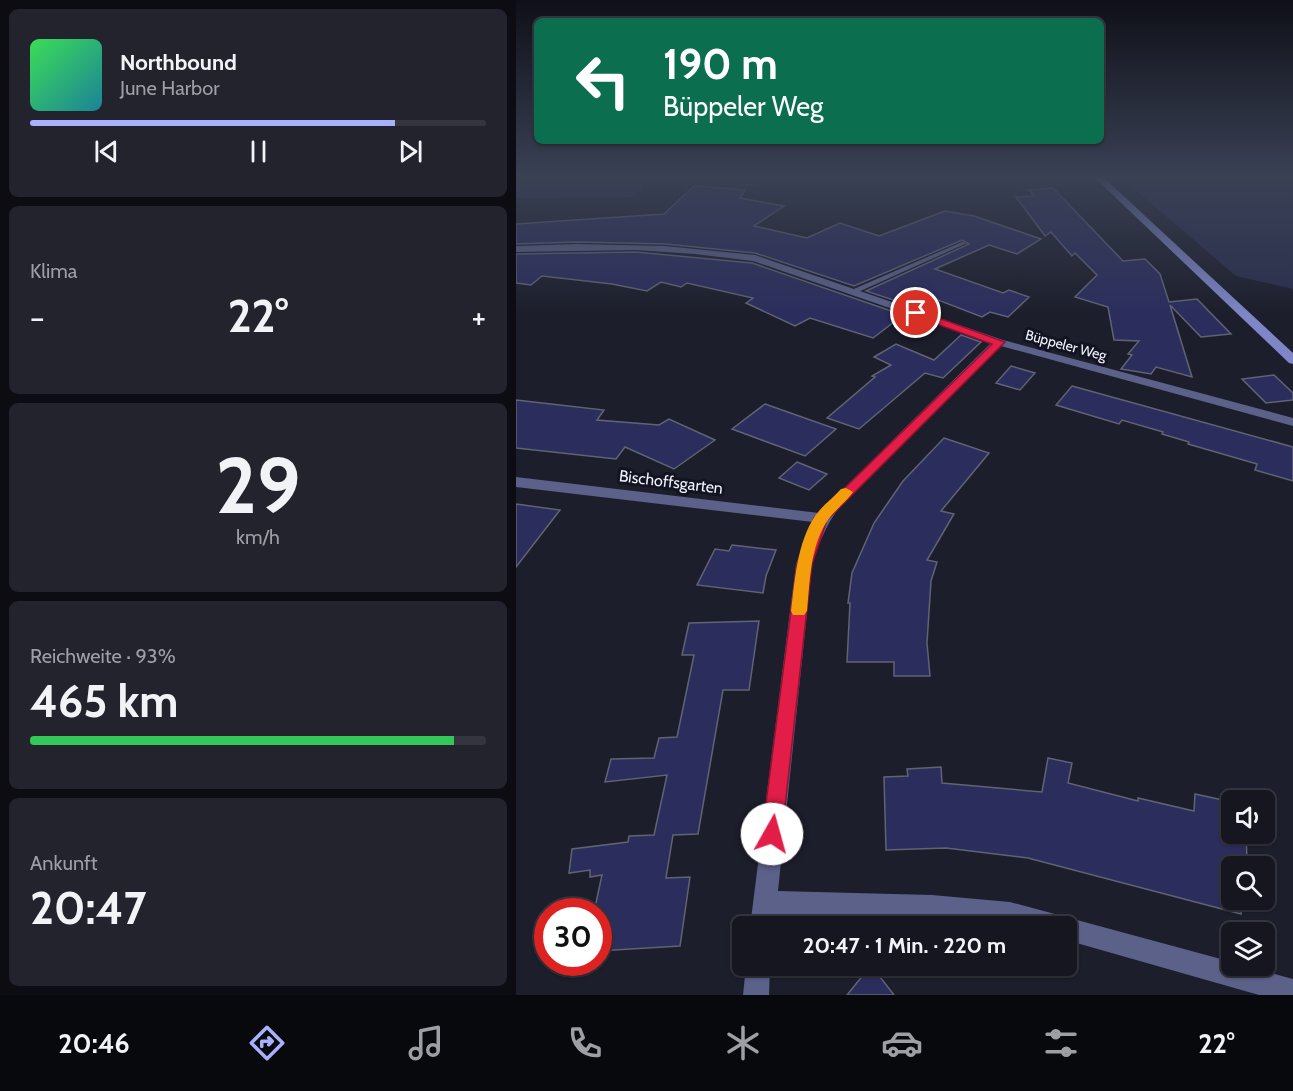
<!DOCTYPE html>
<html lang="de">
<meta charset="utf-8">
<style>
body{margin:0;font-family:Cabin,sans-serif;background:#22232d;color:#f1f3f6;height:100vh;display:flex;flex-direction:column;font-size:22px;white-space:nowrap}
*{box-sizing:border-box;margin:0}
p{font-size:20px;color:#9d9fa5}
.icon{flex:none;width:33px;height:33px;fill:none;stroke:currentColor;stroke-width:2;stroke-linecap:round;stroke-linejoin:round}
.map{position:relative;flex:1;overflow:hidden}
.sheet{display:flex;flex-direction:column;gap:9px;padding:9px;background:#0c0c12;width:516px}
.sheet>*{flex:none}
.hud{position:absolute;left:18px;top:18px;width:570px;height:126px;border-radius:9px;box-shadow:0 2px 4px #0004,0 0 0 2px #34353e;background:#0b6e4f;color:#fff;overflow:hidden}
.fabs{position:absolute;left:705px;top:790px;display:grid;gap:12px}
.fabs a{display:grid;place-items:center;width:54px;height:54px;border-radius:9px;background:#151620;box-shadow:0 2px 4px #0004,0 0 0 2px #34353e;font-size:30px}
.speed{position:absolute;left:18px;top:898px;display:flex;gap:12px;font-size:30px;font-weight:700;text-align:center}
.speed>*{display:grid;place-content:center;width:78px;height:78px;border-radius:50%;background:#151620;box-shadow:0 2px 4px #0004,0 0 0 2px #34353e;line-height:1}
.speed .limit{border:9px solid #d22;background:#fff;color:#111}
.pin{position:absolute;display:grid;place-items:center;width:51px;height:51px;color:#fff;margin:-26px;border:3px solid #fff;border-radius:50%;box-shadow:0 2px 6px #0007}
.me{position:absolute;width:66px;margin:-33px;rotate:7deg;stroke-linejoin:round;filter:drop-shadow(0 0 4px #0008)}
.turn{display:flex;align-items:center;gap:21px;height:126px;padding:0 30px;font-size:27px}
.turn .icon{width:78px;height:78px;stroke-width:2.5}
.turn b{display:block;font-size:42px;line-height:51px}
.big{font-size:45px;font-weight:700;line-height:1.1}
.sheet .card{flex:1;display:flex;flex-direction:column;justify-content:center;gap:9px;min-width:0;padding:0 21px;border-radius:9px;background:#22232d}
.sheet .dial{align-items:center;gap:0}
.dial b{font-size:78px;line-height:1}
.song{display:flex;align-items:center;gap:18px}
.cover{width:72px;height:72px;border-radius:9px;background:linear-gradient(135deg,hsl(130 70% 55%),hsl(190 70% 35%))}
.played{height:6px;border-radius:3px;background:linear-gradient(90deg,#a7b1fc 80%,#34353e 80%)}
.keys{display:flex;justify-content:space-around;direction:ltr}
.heat{display:flex;justify-content:space-between;align-items:center;font-size:33px;direction:ltr}
.charge{height:9px;border-radius:4px;background:linear-gradient(90deg,#34c759 93%,#34353e 0)}
.trip{position:absolute;left:216px;top:916px;width:345px;height:60px;border-radius:9px;background:#151620;box-shadow:0 2px 4px #0004,0 0 0 2px #34353e;font-weight:700;line-height:60px;text-align:center}
.menu{display:flex;height:96px;justify-content:space-around;align-items:center;background:#08090d;color:#9d9fa5}
.menu .icon{width:42px;height:42px}
.menu .selected{color:#a7b1fc}
.menu b{font-size:27px;color:#f1f3f6}
main{display:flex;flex:1;min-height:0}
.map>svg:first-child{display:block}
</style>
<main>
<section class="sheet">
<div class="card">
<div class="song"><i class="cover"></i><div><b>Northbound</b><p>June Harbor</p></div></div>
<div class="played"></div>
<div class="keys"><svg class="icon" aria-label="previous" viewBox="0 0 24 24"><path d="M18 5L8 12l10 7zM5 5v14"/></svg><svg class="icon" aria-label="pause" viewBox="0 0 24 24"><path d="M8 5v14M16 5v14"/></svg><svg class="icon" aria-label="next" viewBox="0 0 24 24"><path d="M6 5l10 7-10 7zM19 5v14"/></svg></div>
</div>
<div class="card"><p>Klima</p>
<div class="heat"><a>−</a><b class="big">22°</b><a>+</a></div>
</div>
<div class="card dial"><b>29</b><p>km/h</p></div>
<div class="card"><p>Reichweite · 93%</p><b class="big">465 km</b><div class="charge"></div></div>
<div class="card"><p>Ankunft</p><b class="big">20:47</b></div>
</section>
<div class="map">
<svg width="777" height="995" viewBox="0 0 777 995">
<rect width="100%" height="100%" fill="#1c1e2b"/>
<g fill="#2a2e4d">
<path d="M0 176H261L240 186 129 183 118 197 0 198Z"/>
<path d="M603 176H777V289L720 276Z"/>
</g>
<g fill="#2b2e5d" stroke="#606373" stroke-width="1.5">
<path d="M178 186 229 190 224 198 268 206 238 226 291 238 324 223 363 236 429 211 458 216 525 239 501 254 473 245 419 269 487 293 493 290 513 297 492 317 474 312 466 317 412 296 398 307 350 291 453 244 446 240 338 286 239 253 149 244 60 242 0 244V224L148 214Z"/>
<path d="M537 188 607 261 629 259 644 274 653 302 681 299 715 334 685 337 654 305 676 377 640 367 635 374 605 369 616 355 612 354 623 341 598 340 592 307 559 297 581 275 559 253 556 256 535 232 529 236 500 197 518 196 513 190Z"/>
<path d="M120 252 236 263 387 315 357 338 294 318 279 326 230 303 237 298 171 283 165 287 145 282 131 291 96 284 26 276 15 285 0 283V254Z"/>
<path d="M445 335 465 342 427 378 409 373 343 429 311 418 359 377 356 376 375 365 358 357 380 344 418 360Z"/>
<path d="M495 366 519 373 504 390 480 383Z"/>
<path d="M758 375 777 393V400L750 403 726 379Z"/>
<path d="M556 386 777 447V481L739 470 741 464 672 444 673 442 646 434 647 432 606 420 603 424 540 405Z"/>
<path d="M0 400 88 410 81 420 143 425 153 419 199 440 158 469 109 447 100 459 0 448Z"/>
<path d="M249 404 320 429 289 456 216 429Z"/>
<path d="M428 438 473 453 425 511 438 514 411 560 421 562 415 581 411 643 414 676H378V662H331L334 603H332L336 573 358 523 387 481Z"/>
<path d="M281 462 311 474 293 490 263 478Z"/>
<path d="M0 504 44 510 0 567Z"/>
<path d="M216 545 260 550 250 576 247 593 181 585 199 549 213 551Z"/>
<path d="M243 621 233 690H207L182 834 157 835 150 878 174 877 164 946 82 951V912H78L86 875 74 877V870L53 873 56 849 112 842 113 836 138 835 151 775 89 782 95 759 138 758 143 738 161 737 178 655H166L173 623Z"/>
<path d="M532 758 556 763 552 783 622 801V798L678 811 679 794 716 802V834H730L731 860 725 858V867H716V900H725V914L512 858 430 848 370 850 368 777 392 776 391 769 425 767 426 783 526 792Z"/>
<path d="M361 973 378 995H331L348 974Z"/>
</g>
<g fill="none" stroke-linecap="round" stroke-linejoin="round">
<path fill="#5b6189" fill-rule="evenodd" d="M446 242 451 243 340 293 333 291Z"/>
<g fill="#5b6189" fill-rule="evenodd">
<path d="M60 244 149 246 239 255 487 340 777 418V426L485 346 327 503C311 522 304 541 296 564L262 891 416 895 494 902 716 962V966H729L777 979V995H743L550 940V927H499L416 919 259 914 258 927H234L280 564 297 522 0 487V477L303 513 475 343 237 261 179 254 120 250 0 252V246Z"/>
<path d="M230 966H254L253 995H227Z"/>
</g>
<path fill="#7e86c7" fill-rule="evenodd" d="M577 176H586L777 353V364L773 363Z"/>
</g>
<linearGradient id="sky" x2="0" y2="1"><stop stop-color="#0f1018"/><stop offset="0.56" stop-color="#3a4155"/><stop offset="1" stop-color="#3a4155" stop-opacity="0"/></linearGradient>
<rect width="777" height="315" fill="url(#sky)"/>
<path fill="#e11d48" stroke="#92132f" stroke-width="1.5" d="M396 311H403L489 342 311 520 296 564 266 834 263 841 256 843 249 841 246 834 281 564 298 518 476 344 396 315Z"/>
<path fill="#f59e0b" d="M330 488 337 492C330 502 319 510 312 520 294 545 294 582 291 611L288 615H277L275 611C279 580 281 543 299 516 306 506 317 498 325 489Z"/>
<g text-anchor="middle" dominant-baseline="central" stroke-width="6" stroke-linejoin="round" paint-order="stroke">
<g font-size="14" fill="#f1f2fc" stroke="#131421">
<text transform="translate(550 345) rotate(15)">Büppeler Weg</text>
</g>
<g font-size="16" fill="#f1f2fc" stroke="#131421">
<text transform="translate(155 482) rotate(7)">Bischoffsgarten</text>
</g>
</g>
</svg>
<div class="fabs">
<a><svg class="icon" aria-label="sound" viewBox="0 0 24 24"><path d="M4 9h4l5-4v14l-5-4H4zM17 9q2 3 0 6"/></svg></a>
<a><svg class="icon" aria-label="search" viewBox="0 0 24 24"><circle cx="10" cy="10" r="6"/><path d="M15 15l6 6"/></svg></a>
<a><svg class="icon" aria-label="layers" viewBox="0 0 24 24"><path d="M12 4l9 5-9 5-9-5zM3 14l9 5 9-5"/></svg></a>
</div>
<div class="speed"><div class="limit">30</div></div>
<div class="pin" style="left:400px;top:313px;background:#d93025"><svg class="icon" aria-label="arrive" viewBox="0 0 24 24"><path d="M6 21V4h12l-3 4 3 4H6"/></svg></div>
<svg class="me" style="left:256px;top:834px" viewBox="-20 -20 40 40"><circle r="19" fill="#fff"/><path d="M0-13L10 11 0 6-10 11z" fill="#e11d48"/></svg>
<div class="trip">20:47 · 1 Min. · 220 m</div>
<div class="hud">
<div class="turn"><svg class="icon" aria-label="left" viewBox="0 0 24 24"><path d="M17 20v-9H6M10 6l-5 5 5 5"/></svg><div><b>190 m</b>Büppeler Weg</div></div>
</div>
</div>
</main>
<nav class="menu">
<b>20:46</b>
<svg class="icon selected" aria-label="directions" viewBox="0 0 24 24"><path d="M12 3l9 9-9 9-9-9zM9 14v-3h6M13 9l2 2-2 2"/></svg>
<svg class="icon" aria-label="music" viewBox="0 0 24 24"><path d="M9 18V5l10-2v13"/><circle cx="6" cy="18" r="3"/><circle cx="16" cy="16" r="3"/></svg>
<svg class="icon" aria-label="phone" viewBox="0 0 24 24"><path d="M5 4h4l2 5-3 2q2 4 5 5l2-3 5 2v4C11 20 4 13 5 4z"/></svg>
<svg class="icon" aria-label="climate" viewBox="0 0 24 24"><path d="M12 3v18M4 7l16 10M4 17L20 7"/></svg>
<svg class="icon" aria-label="car" viewBox="0 0 24 24"><path d="M5 17H2v-5l4-1 3-4h7l3 4 3 1v5h-3M9 17h6M6 11h13"/><circle cx="7" cy="17" r="2"/><circle cx="17" cy="17" r="2"/></svg>
<svg class="icon" aria-label="filters" viewBox="0 0 24 24"><path d="M4 7h16M4 17h16"/><circle cx="9" cy="7" r="2"/><circle cx="15" cy="17" r="2"/></svg>
<b>22°</b>
</nav>
